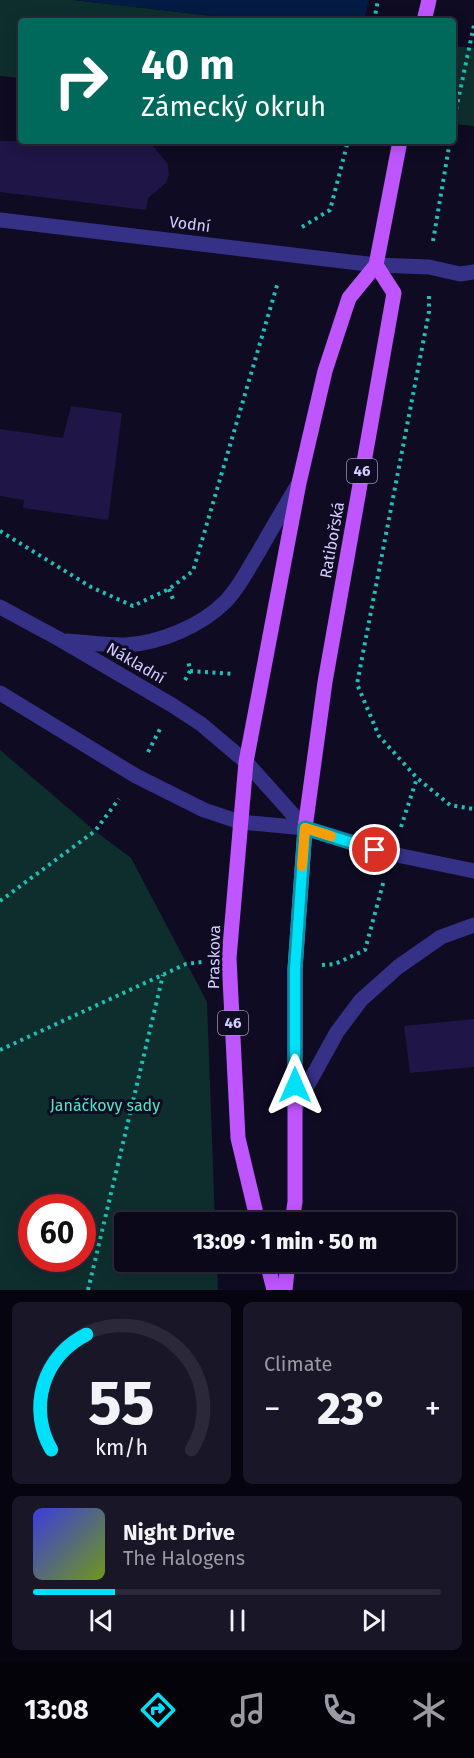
<!DOCTYPE html>
<meta charset="utf-8">
<style>
body{margin:0;font-family:"Fira Sans",sans-serif;background:#191627;color:#f1f3f6;height:100vh;display:flex;flex-direction:column;font-size:22px;white-space:nowrap}
*{box-sizing:border-box;margin:0}
p{font-size:20px;color:#9a9aa2}
.icon{flex:none;width:33px;height:33px;fill:none;stroke:currentColor;stroke-width:2;stroke-linecap:round;stroke-linejoin:round}
.map{position:relative;height:1290px;overflow:hidden}
.details{display:flex;flex-direction:column;gap:12px;padding:12px;background:#06040e;flex:1}
.details>*{flex:none}
.hud{position:absolute;left:18px;top:18px;width:438px;height:126px;border-radius:6px;box-shadow:0 3px 15px #0003,0 0 0 2px #2b2939;background:#00695c;color:#fff;overflow:hidden}
.speed{position:absolute;left:18px;top:1194px;display:flex;gap:12px;font-size:30px;font-weight:700;text-align:center}
.speed>*{display:grid;place-content:center;width:78px;height:78px;border-radius:50%;background:#0b081a;box-shadow:0 3px 15px #0003,0 0 0 2px #2b2939;line-height:1}
.speed .limit{border:9px solid #d22;background:#fff;color:#111}
.pin{position:absolute;display:grid;place-items:center;width:51px;height:51px;color:#fff;margin:-26px;border:3px solid #fff;border-radius:50%;box-shadow:0 2px 6px #0007}
.me{position:absolute;width:66px;margin:-33px;rotate:0deg;stroke-linejoin:round;filter:drop-shadow(0 0 4px #0008)}
.turn{display:flex;align-items:center;gap:21px;height:126px;padding:0 24px;font-size:27px}
.turn .icon{width:78px;height:78px;stroke-width:2.5}
.turn b{display:block;font-size:42px;line-height:51px}
.big{font-size:45px;font-weight:800;line-height:1.1}
.details .widget{flex:1;display:flex;flex-direction:column;justify-content:center;gap:9px;min-width:0;padding:0 21px;border-radius:9px;background:#191627}
.details .dial{align-items:center;gap:0}
.dial svg{height:156px;overflow:visible;fill:none;stroke:#2b2939;stroke-width:7;stroke-linecap:round;text-anchor:middle}
.dial text{fill:#f1f3f6;stroke:none}
.song{display:flex;align-items:center;gap:18px}
.cover{width:72px;height:72px;border-radius:9px;background:linear-gradient(135deg,hsl(240 70% 55%),hsl(80 70% 35%))}
.played{height:6px;border-radius:3px;background:linear-gradient(90deg,#00e1f9 20%,#2b2939 20%)}
.keys{display:flex;justify-content:space-around;direction:ltr}
.heat{display:flex;justify-content:space-between;align-items:center;font-size:33px;direction:ltr}
.details .tiles{flex:1;display:grid;gap:12px;grid-template-columns:1fr 1fr}
.widget:last-child{grid-column:span 2}
.trip{position:absolute;left:114px;top:1212px;width:342px;height:60px;border-radius:6px;background:#0b081a;box-shadow:0 3px 15px #0003,0 0 0 2px #2b2939;font-weight:800;line-height:60px;text-align:center}
.dock{display:flex;height:96px;justify-content:space-around;align-items:center;background:#04030a;color:#9a9aa2}
.dock .icon{width:42px;height:42px}
.dock .selected{color:#00e1f9}
.dock b{font-size:27px;color:#f1f3f6}
.map>svg:first-child{display:block}
</style>
<div class="map">
<svg width="474" height="1290" viewBox="0 0 474 1290">
<rect width="100%" height="100%" fill="#0f0b23"/>
<g fill="#0e2e2d" fill-rule="evenodd">
<path d="M0 0H73L258 21H21V78L0 76Z"/>
<path d="M453 43 474 45V126L453 124Z"/>
<path d="M0 750 95 831 131 858 207 1002 215 1222H124V1262H217L218 1290H0ZM32 1208H82V1258H32Z"/>
</g>
<path fill="#041b43" d="M73 0H474L453 21H258Z"/>
<path fill="#0f0b23" d="M369 0H474V48L453 46V21H364Z"/>
<g fill="#1f1546">
<path d="M0 141H149L168 164 169 175 166 183 148 198 146 210 0 192Z"/>
<path d="M71 406 122 413 108 520 23 508 24 500 0 496V429L63 438Z"/>
<path d="M474 1019V1067L410 1073 404 1026Z"/>
</g>
<g fill="none" stroke-linecap="round" stroke-linejoin="round">
<g stroke="#21bfb5" stroke-width="4" stroke-dasharray="3 4.5" stroke-linecap="butt">
<path d="M374 21 378 0"/>
<path d="M453 124 474 25"/>
<path d="M302 227 330 210 348 141"/>
<path d="M433 241 450 141"/>
<path d="M429 296V312L357 684 379 736 417 778 450 805 474 809"/>
<path d="M0 531 91 587 133 606 169 589 193 571 278 282"/>
<path d="M169 589 174 602"/>
<path d="M190 671 234 674"/>
<path d="M185 680 190 671 188 659"/>
<path d="M148 752 160 729"/>
<path d="M401 827 417 778"/>
<path d="M0 901 95 831 119 799"/>
<path d="M322 965 335 964 365 950 384 880"/>
<path d="M0 1050 186 964 202 962"/>
<path d="M88 1290 163 975"/>
</g>
<g stroke="#343187" stroke-width="15">
<path d="M0 220 376 265 429 267 460 274 474 272"/>
<path d="M0 607 61 640 172 705 201 724 246 762 305 828"/>
<path d="M67 641C87 643 106 645 126 645 160 643 201 626 225 602 239 588 248 569 258 553 271 530 284 508 297 486"/>
<path d="M0 693 136 776 204 810 240 822 305 828 392 854 474 871"/>
<path d="M295 1108 337 1032 361 1000 398 967 441 937 474 925"/>
</g>
<g stroke="#bf55ff" stroke-width="15">
<path d="M424 21 429 0"/>
<path d="M258 1222 238 1138 229 958 246 762 299 483 325 371 349 298 376 265 400 141"/>
<path d="M292 1222 295 1202V969L305 828 325 682 394 293 376 265"/>
<path d="M267 1262 274 1290"/>
<path d="M285 1290 288 1262"/>
</g>
</g>
<g fill="none" stroke-linecap="round" stroke-linejoin="round">
<defs>
<path id="route" d="M295 1085V969L305 828 375 850"/>
</defs>
<use href="#route" stroke="#0092a2" stroke-width="15"/>
<use href="#route" stroke="#00e1f9" stroke-width="10"/>
<path stroke="#f59e0b" stroke-width="10" d="M302 866 305 828 331 836"/>
</g>
<g text-anchor="middle" dominant-baseline="central" stroke-width="6" stroke-linejoin="round" paint-order="stroke">
<g fill="#0f0b23" stroke="#9894bd" stroke-width="1.5">
<rect x="347" y="459" width="30" height="24" rx="4.5"/>
<rect x="218" y="1011" width="30" height="24" rx="4.5"/>
</g>
<g font-size="15" font-weight="bold" fill="#d3ceff">
<text x="362" y="471">46</text>
<text x="233" y="1023">46</text>
</g>
<g font-size="16" fill="#d3ceff" stroke="#0f0b23">
<text transform="translate(190 224) rotate(7)">Vodní</text>
<text transform="translate(332 540) rotate(-80)">Ratibořská</text>
<text transform="translate(136 663) rotate(30)">Nákladní</text>
<text transform="translate(214 957) rotate(-89)">Praskova</text>
</g>
<g font-size="16" fill="#4debc3" stroke="#0f0b23">
<text x="105" y="1105">Janáčkovy sady</text>
</g>
</g>
</svg>
<div class="speed"><div class="limit">60</div></div>
<div class="pin" style="left:375px;top:850px;background:#d93025"><svg class="icon" aria-label="arrive" viewBox="0 0 24 24"><path d="M6 21V4h12l-3 4 3 4H6"/></svg></div>
<svg class="me" style="left:295px;top:1085px" viewBox="-20 -20 40 40"><path d="M0-17L14 15 0 8-14 15z" fill="#00e1f9" stroke="#fff" stroke-width="4"/></svg>
<div class="trip">13:09 · 1 min · 50 m</div>
<div class="hud">
<div class="turn"><svg class="icon" aria-label="right" viewBox="0 0 24 24"><path d="M7 20v-9h11M14 6l5 5-5 5"/></svg><div><b>40 m</b>Zámecký okruh</div></div>
</div>
</div>
<section class="details">
<div class="tiles">
<div class="widget dial"><svg viewBox="0 0 100 80">
<path d="M14 69A42 42 0 1 1 86 69"/>
<path d="M14 69A42 42 0 0 1 32 10" stroke="#00e1f9"/>
<text x="50" y="56" font-size="32" font-weight="700">55</text>
<text x="50" y="72" font-size="11">km/h</text>
</svg></div>
<div class="widget"><p>Climate</p>
<div class="heat"><a>−</a><b class="big">23°</b><a>+</a></div>
</div>
<div class="widget">
<div class="song"><i class="cover"></i><div><b>Night Drive</b><p>The Halogens</p></div></div>
<div class="played"></div>
<div class="keys"><svg class="icon" aria-label="previous" viewBox="0 0 24 24"><path d="M18 5L8 12l10 7zM5 5v14"/></svg><svg class="icon" aria-label="pause" viewBox="0 0 24 24"><path d="M8 5v14M16 5v14"/></svg><svg class="icon" aria-label="next" viewBox="0 0 24 24"><path d="M6 5l10 7-10 7zM19 5v14"/></svg></div>
</div>
</div>
</section>
<nav class="dock">
<b>13:08</b>
<svg class="icon selected" aria-label="directions" viewBox="0 0 24 24"><path d="M12 3l9 9-9 9-9-9zM9 14v-3h6M13 9l2 2-2 2"/></svg>
<svg class="icon" aria-label="music" viewBox="0 0 24 24"><path d="M9 18V5l10-2v13"/><circle cx="6" cy="18" r="3"/><circle cx="16" cy="16" r="3"/></svg>
<svg class="icon" aria-label="phone" viewBox="0 0 24 24"><path d="M5 4h4l2 5-3 2q2 4 5 5l2-3 5 2v4C11 20 4 13 5 4z"/></svg>
<svg class="icon" aria-label="climate" viewBox="0 0 24 24"><path d="M12 3v18M4 7l16 10M4 17L20 7"/></svg>
</nav>
